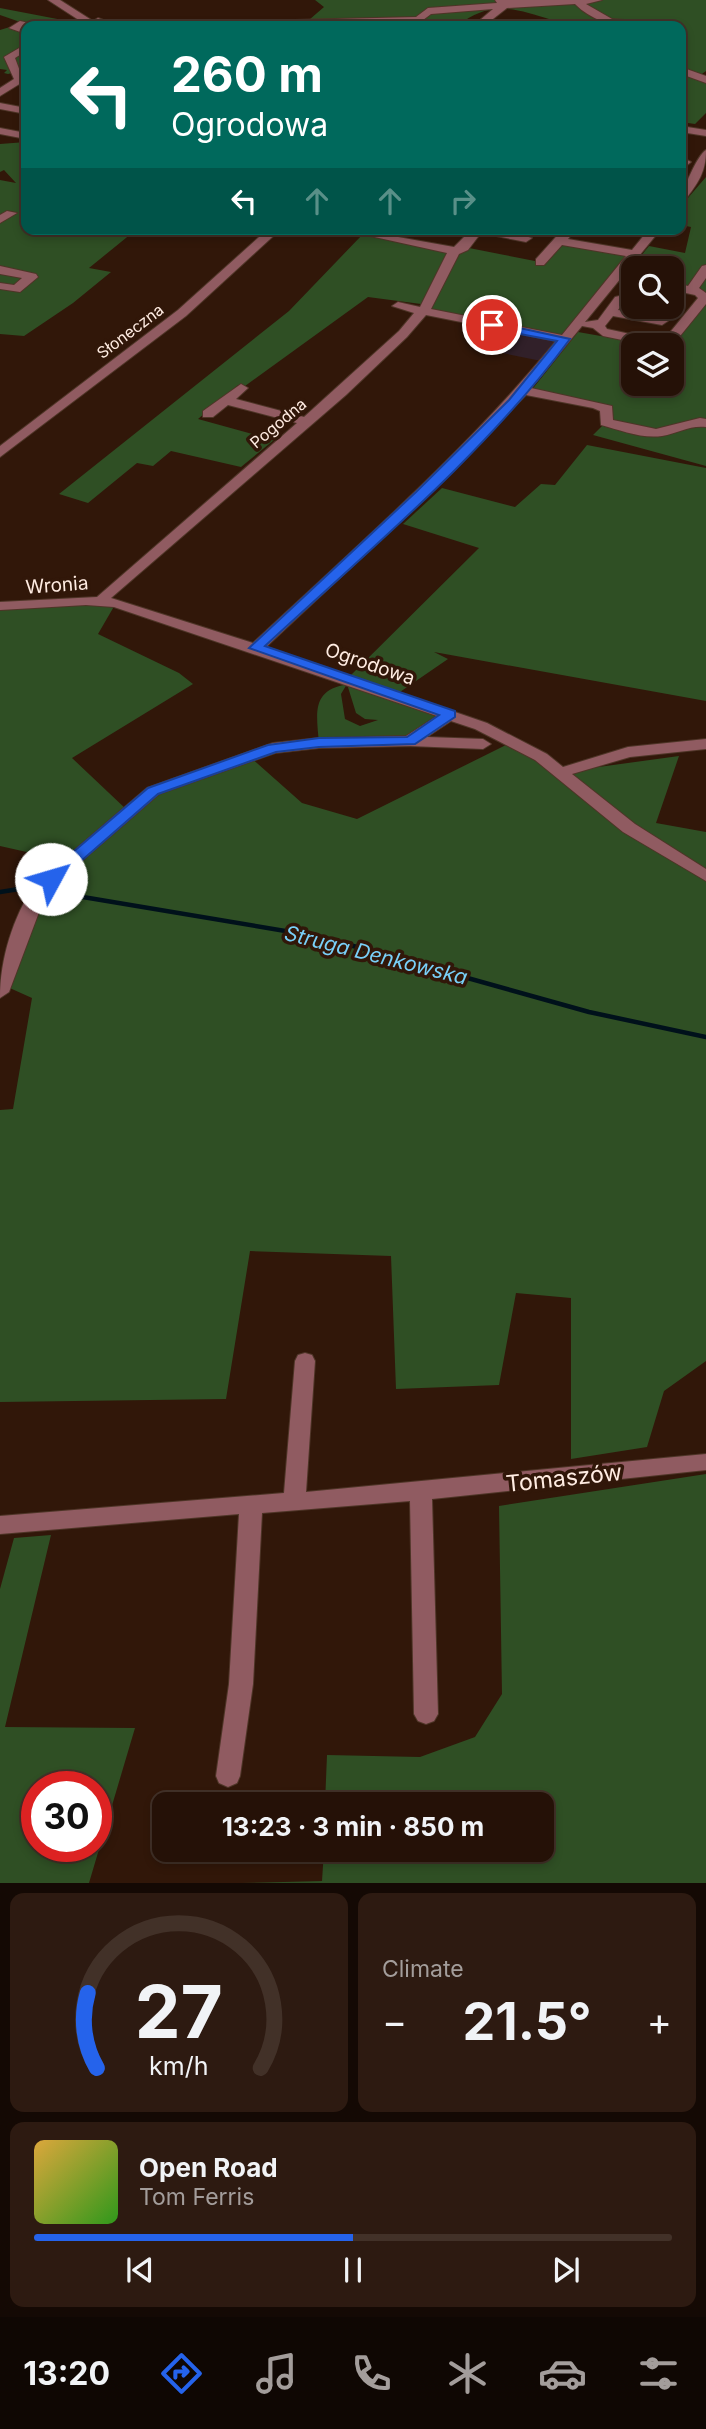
<!DOCTYPE html>
<meta charset="utf-8">
<style>
body{margin:0;font-family:Inter,sans-serif;background:#2d1a11;color:#f1f3f6;height:100vh;display:flex;flex-direction:column;font-size:26px;white-space:nowrap}
*{box-sizing:border-box;margin:0}
p{font-size:23px;color:#a39d9b}
.icon{flex:none;width:38px;height:38px;fill:none;stroke:currentColor;stroke-width:2;stroke-linecap:round;stroke-linejoin:round}
.map{position:relative;height:1883px;overflow:hidden}
.panel{display:flex;flex-direction:column;gap:10px;padding:10px;background:#140904;flex:1}
.panel>*{flex:none}
.hud{position:absolute;left:21px;top:21px;width:665px;height:214px;border-radius:14px;box-shadow:0 4px 10px #0003,0 0 0 2px #423128;background:#00695c;color:#fff;overflow:hidden}
.controls{position:absolute;left:621px;top:256px;display:grid;gap:14px}
.controls a{display:grid;place-items:center;width:63px;height:63px;border-radius:14px;background:#251107;box-shadow:0 4px 10px #0003,0 0 0 2px #423128;font-size:35px}
.speed{position:absolute;left:21px;top:1771px;display:flex;gap:14px;font-size:35px;font-weight:700;text-align:center}
.speed>*{display:grid;place-content:center;width:91px;height:91px;border-radius:50%;background:#251107;box-shadow:0 4px 10px #0003,0 0 0 2px #423128;line-height:1}
.speed .limit{border:10px solid #d22;background:#fff;color:#111}
.pin{position:absolute;display:grid;place-items:center;width:60px;height:60px;color:#fff;margin:-30px;border:4px solid #fff;border-radius:50%;box-shadow:0 2px 7px #0007}
.me{position:absolute;width:77px;margin:-38px;rotate:51deg;stroke-linejoin:round;filter:drop-shadow(0 0 5px #0008)}
.turn{display:flex;align-items:center;gap:24px;height:147px;padding:0 35px;font-size:32px}
.turn .icon{width:91px;height:91px;stroke-width:2.5}
.turn b{display:block;font-size:49px;line-height:60px}
.lanes{display:flex;align-items:center;height:66px;padding:0 35px;background:#0003;justify-content:center;gap:35px;direction:ltr}
.lanes .off{opacity:.35}
.big{font-size:52px;font-weight:700;line-height:1.1}
.panel .widget{flex:1;display:flex;flex-direction:column;justify-content:center;gap:10px;min-width:0;padding:0 24px;border-radius:14px;background:#2d1a11}
.panel .dial{align-items:center;gap:0}
.dial svg{height:182px;overflow:visible;fill:none;stroke:#423128;stroke-width:7;stroke-linecap:round;text-anchor:middle}
.dial text{fill:#f1f3f6;stroke:none}
.song{display:flex;align-items:center;gap:21px}
.cover{width:84px;height:84px;border-radius:10px;background:linear-gradient(135deg,hsl(40 70% 55%),hsl(110 70% 35%))}
.played{height:7px;border-radius:4px;background:linear-gradient(90deg,#2563eb 50%,#423128 50%)}
.keys{display:flex;justify-content:space-around;direction:ltr}
.heat{display:flex;justify-content:space-between;align-items:center;font-size:38px;direction:ltr}
.panel .tiles{flex:1;display:grid;gap:10px;grid-template-columns:1fr 1fr}
.widget:last-child{grid-column:span 2}
.trip{position:absolute;left:152px;top:1792px;width:402px;height:70px;border-radius:14px;background:#251107;box-shadow:0 4px 10px #0003,0 0 0 2px #423128;font-weight:700;line-height:70px;text-align:center}
.tabs{display:flex;height:112px;justify-content:space-around;align-items:center;background:#0f0703;color:#a39d9b}
.tabs .icon{width:49px;height:49px}
.tabs .current{color:#2563eb}
.tabs b{font-size:32px;color:#f1f3f6}
.map>svg:first-child{display:block}
</style>
<div class="map">
<svg width="706" height="1883" viewBox="0 0 706 1883">
<rect width="100%" height="100%" fill="#311709"/>
<path fill="#312029" d="M492 325 564 339 546 362 473 347Z"/>
<g fill="#2f4f24" fill-rule="evenodd">
<path d="M315 0H706V71L695 79 706 83V113L695 124 681 122V26H547L552 20C513 8 490 0 457 26H302L324 7Z"/>
<path d="M0 8 73 22 83 20 87 26H26V69L8 74 4 73 7 70 0 69V30L23 23 0 15Z"/>
<path d="M26 142V229H137L89 268 111 272 73 303 24 336 0 334V180L16 183 4 170 0 172V144Z"/>
<path d="M706 177V466L593 435 606 422V409L530 392 578 332 652 345H634V383H672V345L666 344 704 298 672 286V268H634L633 279 624 277 649 246 685 253 691 227 681 225V206Z"/>
<path d="M362 235 443 250 447 254 421 304 368 297 245 386 238 385 198 419 274 440 241 467 171 451 153 466 137 463 88 503 59 494 289 311Z"/>
<path d="M561 241 635 254 564 339 423 312 454 256 464 247 540 262Z"/>
<path d="M587 445 706 468V701L434 652 448 659 397 694 450 714 410 741 319 743C316 711 312 690 348 684V678L479 548 403 524 442 488 515 507 541 484 555 485ZM347 684 356 713 365 719 378 720 360 726 345 719 341 694Z"/>
<path d="M116 603 98 634 179 673 193 684 72 758 127 810 153 791 249 756 302 803 357 819 514 741 562 772 679 756 656 823 706 832V1361L664 1391 647 1447 571 1459V1298L516 1293 499 1385 396 1389 391 1256 250 1251 226 1399 0 1402V1110L13 1109 32 998 3 985 34 899 71 862 0 846V606Z"/>
<path d="M706 1474V1883H241L322 1881 324 1850H542V1804H325L327 1755 420 1757 475 1737 502 1694 499 1506Z"/>
<path d="M51 1535 5 1727 135 1728 89 1883H0V1589L14 1538ZM37 1787H96V1846H37Z"/>
</g>
<g fill="none" stroke-linecap="round" stroke-linejoin="round">
<path stroke="#00111b" stroke-width="4.5" d="M0 892 19 889 53 892 321 937 589 1012 706 1037"/>
<defs>
<g id="minor">
<path d="M48 0H60L93 21 98 18 119 26H88Z"/>
<path d="M495 0H602L586 4 612 19 648 22 653 25C627 32 595 24 575 4L507 8 484 26H473L493 9 431 14 419 23 295 26 290 23 295 20 416 17 428 8 497 3Z"/>
<path d="M20 21 29 23 23 27 26 28V34L9 28Z"/>
<path d="M26 44V51L15 58 21 74 26 73V80L0 96V88L14 79 4 57Z"/>
<path d="M681 67 706 76V83L681 74Z"/>
<path d="M0 103 26 108V114L0 109Z"/>
<path d="M681 126 706 130V136L681 132Z"/>
<path d="M0 128 26 133V139L0 134Z"/>
<path d="M706 150C706 172 698 183 685 200L681 201C681 192 698 154 706 150Z"/>
<path d="M681 157 691 162 681 170Z"/>
<path d="M7 211 17 213 0 223V215Z"/>
<path d="M268 229H281L186 316 0 457V446L178 310Z"/>
<path d="M472 229H499L532 238 526 242 481 233 468 250 459 254 431 309 562 335 626 256 562 245 544 265H536V259L563 229H576L568 239 632 250 649 229H661L585 322 598 320 615 297 619 296 625 300 618 310 662 317 668 321 662 325 613 316 605 326 607 329 663 341 698 298 695 295 672 290V282L688 286 702 266 706 265V278L699 288 706 293V304L672 346 646 345 603 336 593 328 582 326 531 388 612 406 613 420 656 429 700 418 706 419V427C690 425 678 433 662 436 642 439 620 430 601 425L600 411 593 408 526 395 425 498 266 647 487 723 547 754 563 767 628 747 706 739V749L630 757 572 774 635 824 706 869V881L623 832 535 760 475 729 451 721 427 737 483 739 491 744 483 749 410 746 319 748 275 753 159 794 47 891 9 992 0 998C0 959 13 917 35 884L147 788 273 743 319 738 406 736 437 716 114 607 86 605 0 610V602L97 597 297 423 228 405 213 417H203V411L241 384 248 388 236 399 304 417 399 331 414 313 392 306 398 302 420 307 447 253 370 236V232L454 247ZM426 315 556 341C466 451 358 545 253 643L111 598 346 395 407 337Z"/>
<path d="M0 266 36 274 38 277 20 292 0 289V283L14 285 22 278 0 274Z"/>
<path d="M305 1353 312 1355 315 1361 306 1492 706 1454V1470L432 1499 438 1714 434 1721 426 1724 418 1721 414 1714 410 1501 262 1513 253 1684 240 1776 237 1783 228 1787 219 1783 216 1776 229 1684 239 1514 0 1534V1516L284 1493 295 1361 298 1355Z"/>
</g>
</defs>
<use href="#minor" stroke="#4e3527" stroke-width="2"/>
<use href="#minor" fill="#905b61" fill-rule="evenodd"/>
</g>
<path fill="#2563eb" stroke="#184099" stroke-width="2" d="M492 322 570 339C484 455 370 549 265 646L455 711V717L415 744 319 747 276 752 158 794 56 883H45V876L148 788 268 745 319 738 407 737 439 715 249 648 416 492 509 400 557 341 488 328 487 325Z"/>
<g text-anchor="middle" dominant-baseline="central" stroke-width="7" stroke-linejoin="round" paint-order="stroke">
<g font-size="16" fill="#ffece2" stroke="#311709">
<text transform="translate(130 331) rotate(-37)">Słoneczna</text>
<text transform="translate(278 423) rotate(-40)">Pogodna</text>
</g>
<g font-size="19" fill="#ffece2" stroke="#311709">
<text transform="translate(57 585) rotate(-4)">Wronia</text>
<text transform="translate(370 664) rotate(19)">Ogrodowa</text>
</g>
<g font-size="21" font-style="italic" fill="#79d0f8" stroke="#311709">
<text transform="translate(376 955) rotate(14)">Struga Denkowska</text>
</g>
<g font-size="23" fill="#ffece2" stroke="#311709">
<text transform="translate(564 1478) rotate(-6)">Tomaszów</text>
</g>
</g>
</svg>
<div class="controls">
<a><svg class="icon" aria-label="search" viewBox="0 0 24 24"><circle cx="10" cy="10" r="6"/><path d="M15 15l6 6"/></svg></a>
<a><svg class="icon" aria-label="layers" viewBox="0 0 24 24"><path d="M12 4l9 5-9 5-9-5zM3 14l9 5 9-5"/></svg></a>
</div>
<div class="speed"><div class="limit">30</div></div>
<div class="pin" style="left:492px;top:325px;background:#d93025"><svg class="icon" aria-label="arrive" viewBox="0 0 24 24"><path d="M6 21V4h12l-3 4 3 4H6"/></svg></div>
<svg class="me" style="left:51px;top:879px" viewBox="-20 -20 40 40"><circle r="19" fill="#fff"/><path d="M0-13L10 11 0 6-10 11z" fill="#2563eb"/></svg>
<div class="trip">13:23 · 3 min · 850 m</div>
<div class="hud">
<div class="turn"><svg class="icon" aria-label="left" viewBox="0 0 24 24"><path d="M17 20v-9H6M10 6l-5 5 5 5"/></svg><div><b>260 m</b>Ogrodowa</div></div>
<div class="lanes"><svg class="icon" aria-label="left" viewBox="0 0 24 24"><path d="M17 20v-9H6M10 6l-5 5 5 5"/></svg><svg class="icon off" aria-label="ahead" viewBox="0 0 24 24"><path d="M12 20V5M6 11l6-6 6 6"/></svg><svg class="icon off" aria-label="ahead" viewBox="0 0 24 24"><path d="M12 20V5M6 11l6-6 6 6"/></svg><svg class="icon off" aria-label="right" viewBox="0 0 24 24"><path d="M7 20v-9h11M14 6l5 5-5 5"/></svg></div>
</div>
</div>
<section class="panel">
<div class="tiles">
<div class="widget dial"><svg viewBox="0 0 100 80">
<path d="M14 69A42 42 0 1 1 86 69"/>
<path d="M14 69A42 42 0 0 1 10 36" stroke="#2563eb"/>
<text x="50" y="56" font-size="32" font-weight="700">27</text>
<text x="50" y="72" font-size="11">km/h</text>
</svg></div>
<div class="widget"><p>Climate</p>
<div class="heat"><a>−</a><b class="big">21.5°</b><a>+</a></div>
</div>
<div class="widget">
<div class="song"><i class="cover"></i><div><b>Open Road</b><p>Tom Ferris</p></div></div>
<div class="played"></div>
<div class="keys"><svg class="icon" aria-label="previous" viewBox="0 0 24 24"><path d="M18 5L8 12l10 7zM5 5v14"/></svg><svg class="icon" aria-label="pause" viewBox="0 0 24 24"><path d="M8 5v14M16 5v14"/></svg><svg class="icon" aria-label="next" viewBox="0 0 24 24"><path d="M6 5l10 7-10 7zM19 5v14"/></svg></div>
</div>
</div>
</section>
<nav class="tabs">
<b>13:20</b>
<svg class="icon current" aria-label="directions" viewBox="0 0 24 24"><path d="M12 3l9 9-9 9-9-9zM9 14v-3h6M13 9l2 2-2 2"/></svg>
<svg class="icon" aria-label="music" viewBox="0 0 24 24"><path d="M9 18V5l10-2v13"/><circle cx="6" cy="18" r="3"/><circle cx="16" cy="16" r="3"/></svg>
<svg class="icon" aria-label="phone" viewBox="0 0 24 24"><path d="M5 4h4l2 5-3 2q2 4 5 5l2-3 5 2v4C11 20 4 13 5 4z"/></svg>
<svg class="icon" aria-label="climate" viewBox="0 0 24 24"><path d="M12 3v18M4 7l16 10M4 17L20 7"/></svg>
<svg class="icon" aria-label="car" viewBox="0 0 24 24"><path d="M5 17H2v-5l4-1 3-4h7l3 4 3 1v5h-3M9 17h6M6 11h13"/><circle cx="7" cy="17" r="2"/><circle cx="17" cy="17" r="2"/></svg>
<svg class="icon" aria-label="filters" viewBox="0 0 24 24"><path d="M4 7h16M4 17h16"/><circle cx="9" cy="7" r="2"/><circle cx="15" cy="17" r="2"/></svg>
</nav>
